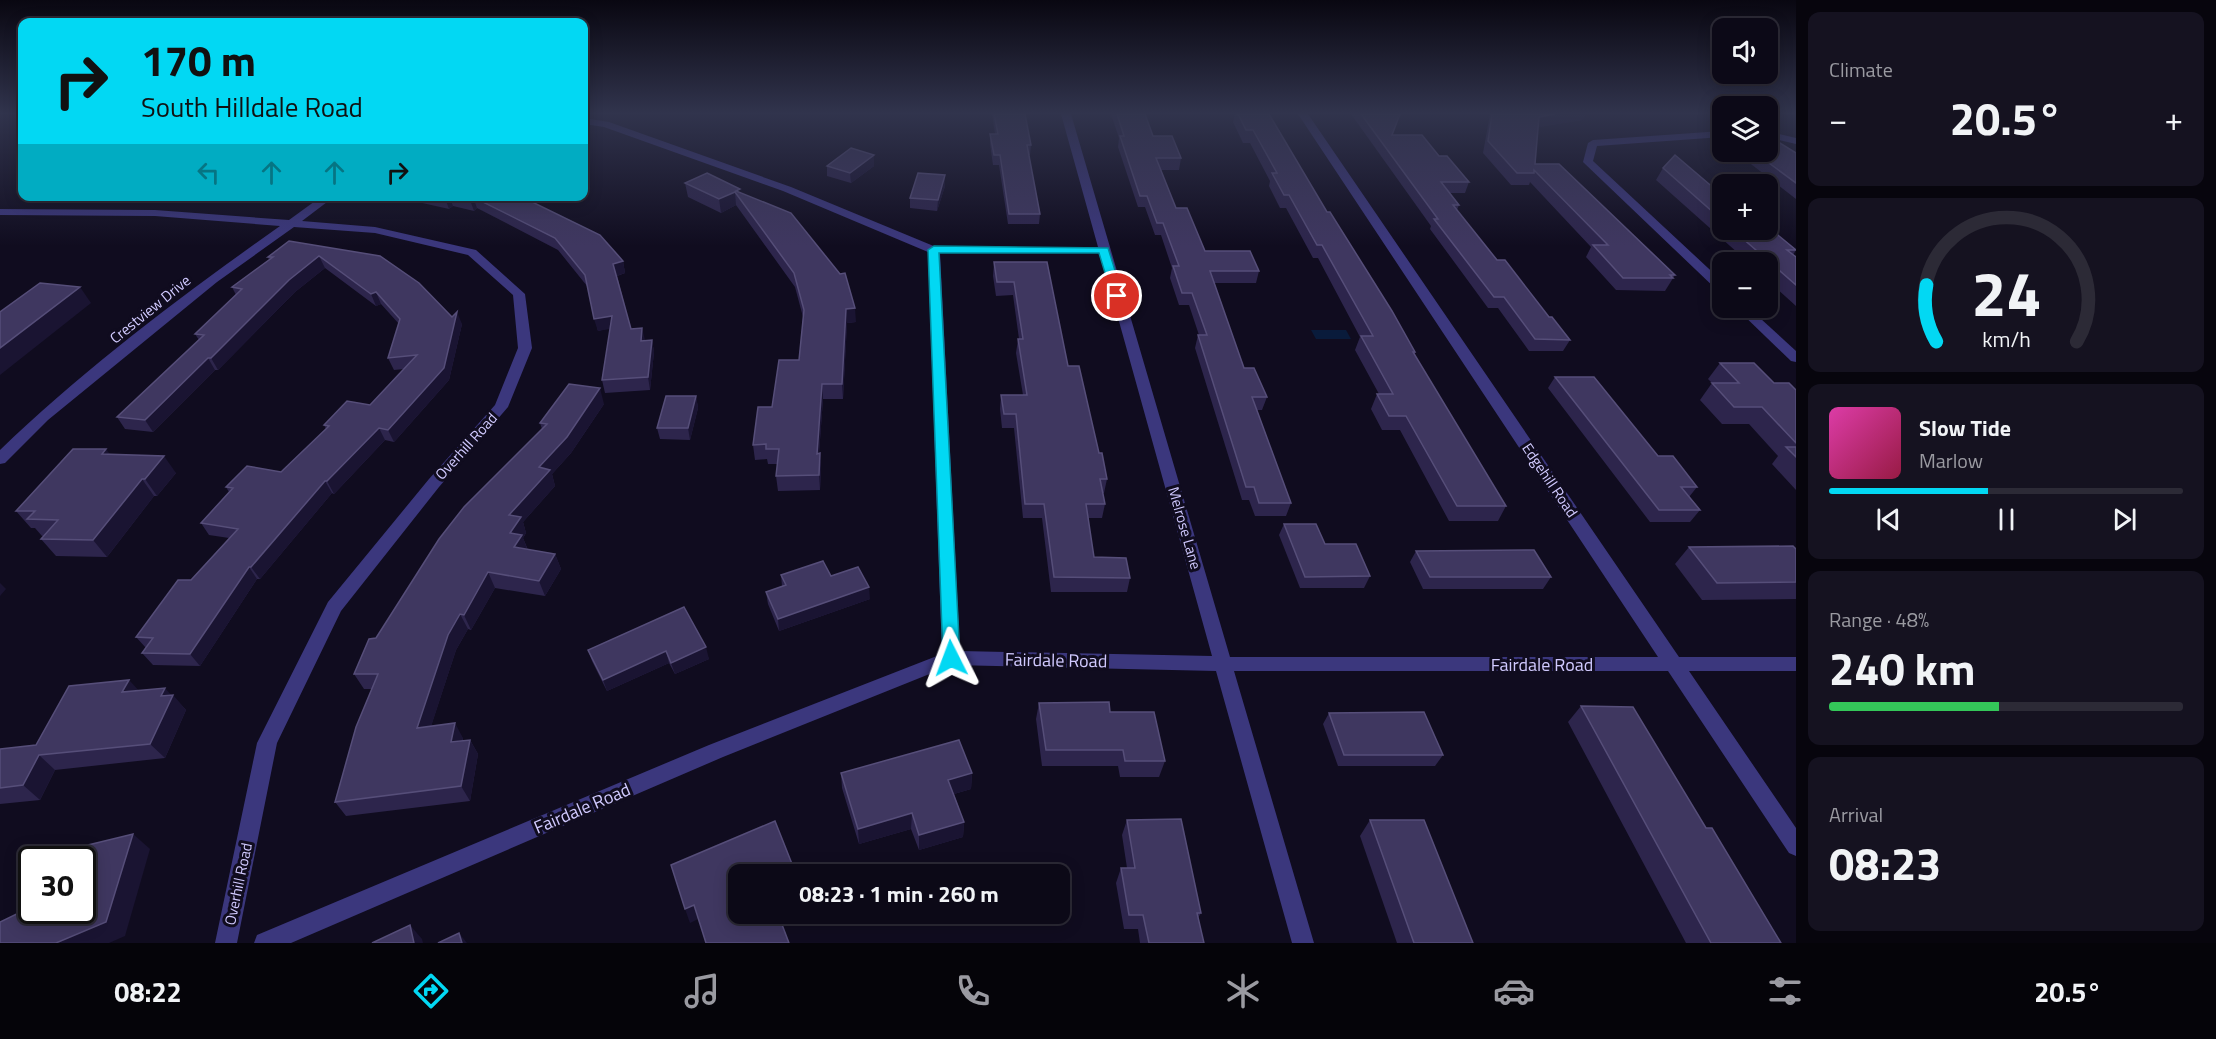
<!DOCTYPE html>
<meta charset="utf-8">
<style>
body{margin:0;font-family:"Titillium Web",sans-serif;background:#151220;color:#f1f3f6;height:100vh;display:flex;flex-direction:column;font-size:22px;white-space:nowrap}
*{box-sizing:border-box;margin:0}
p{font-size:20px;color:#9a9aa1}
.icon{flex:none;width:33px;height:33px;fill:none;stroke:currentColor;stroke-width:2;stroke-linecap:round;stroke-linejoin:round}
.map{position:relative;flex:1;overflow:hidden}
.details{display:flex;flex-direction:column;gap:12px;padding:12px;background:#07050d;width:420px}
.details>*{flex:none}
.top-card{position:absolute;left:18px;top:18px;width:570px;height:183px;border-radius:12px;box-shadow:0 3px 15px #0003,0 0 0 2px #2c2a36;background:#02d8f3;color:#111;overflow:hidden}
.controls{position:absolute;left:1712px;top:18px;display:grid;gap:12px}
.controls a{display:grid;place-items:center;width:66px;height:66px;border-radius:12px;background:#0c0917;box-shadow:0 3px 15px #0003,0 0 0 2px #2c2a36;font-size:30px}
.speed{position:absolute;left:18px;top:846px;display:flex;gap:12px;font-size:30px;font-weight:700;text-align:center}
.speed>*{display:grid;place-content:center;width:78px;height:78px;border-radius:50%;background:#0c0917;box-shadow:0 3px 15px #0003,0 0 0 2px #2c2a36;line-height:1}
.speed .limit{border:3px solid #111;border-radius:9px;background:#fff;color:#111}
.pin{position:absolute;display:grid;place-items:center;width:51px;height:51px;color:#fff;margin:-26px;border:3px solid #fff;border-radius:50%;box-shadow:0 2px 6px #0007}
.me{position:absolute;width:66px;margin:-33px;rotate:357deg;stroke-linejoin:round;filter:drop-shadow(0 0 4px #0008)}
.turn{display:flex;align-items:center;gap:21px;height:126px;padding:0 24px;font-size:27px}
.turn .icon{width:78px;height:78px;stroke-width:2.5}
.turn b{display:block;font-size:42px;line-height:51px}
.lanes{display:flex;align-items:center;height:57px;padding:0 24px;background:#0003;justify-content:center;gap:30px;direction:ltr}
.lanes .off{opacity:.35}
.big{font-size:45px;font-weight:700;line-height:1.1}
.details .tile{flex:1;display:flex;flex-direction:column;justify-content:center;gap:9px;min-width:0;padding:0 21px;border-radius:12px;background:#151220}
.details .dial{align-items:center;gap:0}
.dial svg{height:156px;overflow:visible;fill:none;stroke:#2c2a36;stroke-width:7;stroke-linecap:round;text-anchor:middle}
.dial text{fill:#f1f3f6;stroke:none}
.song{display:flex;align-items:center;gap:18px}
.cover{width:72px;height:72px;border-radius:9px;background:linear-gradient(135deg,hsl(320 70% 55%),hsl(340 70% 35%))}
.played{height:6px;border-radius:3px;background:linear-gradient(90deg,#02d8f3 45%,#2c2a36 45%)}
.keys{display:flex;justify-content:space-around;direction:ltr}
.heat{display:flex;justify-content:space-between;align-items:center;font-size:33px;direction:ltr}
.charge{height:9px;border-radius:4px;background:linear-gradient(90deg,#34c759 48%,#2c2a36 0)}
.trip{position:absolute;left:728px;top:864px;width:342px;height:60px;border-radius:12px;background:#0c0917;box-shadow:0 3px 15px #0003,0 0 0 2px #2c2a36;font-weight:700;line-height:60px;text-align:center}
.menu{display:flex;height:96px;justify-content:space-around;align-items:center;background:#050409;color:#9a9aa1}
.menu .icon{width:42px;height:42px}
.menu .selected{color:#02d8f3}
.menu b{font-size:27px;color:#f1f3f6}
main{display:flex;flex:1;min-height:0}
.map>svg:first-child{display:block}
</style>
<main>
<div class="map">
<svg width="1796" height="943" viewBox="0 0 1796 943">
<rect width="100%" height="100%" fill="#100c1f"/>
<path fill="#091b3b" d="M1311 330H1346L1351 339H1316Z"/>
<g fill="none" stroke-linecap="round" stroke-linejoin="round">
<g fill="#3b377d" fill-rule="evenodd">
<path d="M1061 114H1071L1230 657H1658L1298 114H1308L1679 657H1796V671H1689L1796 828V856L1789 853 1668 671H1234L1314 943H1292L1216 671 952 665 723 757 291 943H254L257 935 709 745 942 654 928 252 783 191 604 127 584 124V118L609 122 791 187 936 247H1098ZM940 253H1100L1212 656 960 651Z"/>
<path d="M1722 131V137L1597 146 1593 161 1722 281V292L1718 291 1583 162 1588 143 1593 140Z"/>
<path d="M1767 131 1796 138V144L1767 137Z"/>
<path d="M322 196H335L302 221 375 227 476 250 525 294 532 348 508 407 439 487 341 611 277 743 237 943H215L257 743 328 602 429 479 495 405 518 348 513 295 468 255 375 233 294 227 217 282 48 420 5 463 0 464V450C85 368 184 294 280 226L155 216 0 215V209L155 210 289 220Z"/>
<path d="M1736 308H1749L1796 351V362L1791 361Z"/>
</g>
</g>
<g fill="#2d254c">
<path d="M992 114H1025L1031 145 1030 155H1029L1040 214 1039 224H1008L999 165H993L990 144V134H995Z"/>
<path d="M1111 114H1145L1153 136 1181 158 1179 170H1161L1176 208 1205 251 1259 271 1256 283H1214L1244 368 1267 397 1262 410H1257L1291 503 1286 516H1255L1249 500H1242L1195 348 1198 335H1199L1189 305H1179L1170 278 1172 268 1161 235H1155L1145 207H1138L1118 147 1119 138Z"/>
<path d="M1235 114H1269L1327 212 1415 352 1414 355 1506 506 1498 521H1449L1400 430H1382L1371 409 1377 394H1379L1355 350 1360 337 1318 258H1313L1286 208H1280L1269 186 1270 181 1250 143H1243L1233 122Z"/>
<path d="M1351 114H1400L1392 135 1439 156 1469 182 1465 193H1449L1459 205 1457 210 1497 260 1570 340 1563 351H1529L1498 308H1488L1430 229 1431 226Z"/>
<path d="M1490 114H1585L1582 120 1538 127 1535 164 1675 275 1665 291 1616 290 1586 257 1591 247 1530 182 1529 185H1511L1483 153Z"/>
<path d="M1740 152 1796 153V199L1738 154Z"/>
<path d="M874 155V166L851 183 827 176V166Z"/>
<path d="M1663 168 1722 195V230H1767L1796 250 1793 255 1796 257V306L1767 280V262H1748L1656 180Z"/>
<path d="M685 183 741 193 856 322 847 323 843 399H823L819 453 821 468 820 490 778 491 776 476 778 464H768L767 459 755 460 753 445 772 407 799 360 803 317 795 287 736 205 721 213 688 197Z"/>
<path d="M945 186 937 211 910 208V198Z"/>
<path d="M372 196H520L623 261 625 273 617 276 631 329 645 340H652L654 352 650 390 605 393 602 380 610 328 598 331 587 286 558 250 477 208 474 211 453 206 449 209 409 200 405 203Z"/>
<path d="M289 241 452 317 462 324 449 380 394 442 385 440 334 494 332 493 260 579H257L200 666 153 665 142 653 146 648 136 637 191 580 229 538 209 535 201 523 229 492 226 487 281 472 326 429 324 425 370 405 404 369 394 370 388 358 399 324 381 304 376 306 325 268 295 292 218 370H215L153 432 125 429 117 417 199 340 195 334 236 295 232 287 269 260 268 257Z"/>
<path d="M994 262H1047L1068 366 1107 479 1104 493H1103L1105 504 1102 518H1088L1094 557 1130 578 1127 592H1051L1042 518H1023L1014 428H1002L1000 409 1001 395H1023L1016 353 1018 339H1019L1013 295 996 296 993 276Z"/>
<path d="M1720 363 1774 383 1796 390V490L1772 464 1778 456 1749 424H1722L1700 400 1712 383 1708 379Z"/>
<path d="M1555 377 1697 487 1689 497 1700 510 1690 522H1650L1548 388Z"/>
<path d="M696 396 698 408 690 440 660 439 657 428Z"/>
<path d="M604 404 571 453 552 474 555 486 523 522 526 533 523 538 528 550 555 554 561 569 545 596 495 588 471 630 468 629 456 650 431 726 463 738V741L470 740 478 754 470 801 346 816 335 802 372 689H364L354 674 542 429 540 423Z"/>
<path d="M110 455 176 473 157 496H154L107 557 56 556 41 539 44 536H42L35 528H31L16 511Z"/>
<path d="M1284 524 1325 544 1370 576 1364 588H1300L1279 535Z"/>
<path d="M1689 547 1796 549V599L1702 600 1675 564Z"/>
<path d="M1416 551 1551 577 1543 589H1423L1410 562Z"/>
<path d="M781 575 870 599 779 631 768 604 766 592 782 586Z"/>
<path d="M684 607 709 659 675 674 669 663 607 691 592 661 588 650Z"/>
<path d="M138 690 172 695 186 710 165 758 55 770 40 800 0 804V749L36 745Z"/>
<path d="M1039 703 1110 712 1165 761 1159 777H1120L1118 766H1042L1036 719Z"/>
<path d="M1581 706 1706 828 1781 943H1686L1568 722Z"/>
<path d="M1329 713 1443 755 1435 766H1338L1323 724Z"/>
<path d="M841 773H972L971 789 954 794 964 822 963 837 919 850 911 829 859 844 842 788Z"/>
<path d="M1127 820 1201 913 1198 918 1204 943H1140L1138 929H1124L1116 883 1121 868H1127L1122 835Z"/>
<path d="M1370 820 1473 943H1397L1360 836Z"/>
</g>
<g fill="#1a1432">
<path d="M1555 114H1585L1582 120 1534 128 1539 117Z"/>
<path d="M874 155V166L851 183 850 173Z"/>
<path d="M945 175V186L937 211 938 200Z"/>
<path d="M735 192 736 205 721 213 719 199Z"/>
<path d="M402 196H408L409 200 405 203Z"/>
<path d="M447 196H449L453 206 449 209 445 198Z"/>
<path d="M473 197 477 208 474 211 470 200Z"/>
<path d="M319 256 325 268 295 292 218 370 211 358 289 280Z"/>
<path d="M623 261 625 273 616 276 613 264Z"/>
<path d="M80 287 91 303 0 375V348Z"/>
<path d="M376 292 381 304 376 306 371 294Z"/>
<path d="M855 308 856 322 847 323 843 399 842 384 846 309Z"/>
<path d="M457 312 462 324 449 380 394 442 388 430Z"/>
<path d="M612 316 615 328 598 331 594 319Z"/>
<path d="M642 328 645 340 641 341Z"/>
<path d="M652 340 654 352 650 390 648 377Z"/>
<path d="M208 358 215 370 153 432 145 420Z"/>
<path d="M822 384 823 399 818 468 817 454Z"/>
<path d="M600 388 604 404 571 453 552 474 555 486 523 522 526 533 523 538 528 551 520 563 510 533 509 515 539 467Z"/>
<path d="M696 396 698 408 690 440 688 428Z"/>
<path d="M379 428 385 440 334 494 327 481Z"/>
<path d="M106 449 119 466 102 454Z"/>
<path d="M820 453 821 468 820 490 819 475Z"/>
<path d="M164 456 176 473 157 496 145 479Z"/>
<path d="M142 479 154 496 107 557 93 540Z"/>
<path d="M325 481 332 493 260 579 251 567Z"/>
<path d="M555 554 561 569 545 596 539 581Z"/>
<path d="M249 567 257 579 200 666 190 654Z"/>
<path d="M488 572 495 588 471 630 464 615Z"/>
<path d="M0 583 6 589 0 596Z"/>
<path d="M869 587 870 599 779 631 778 619Z"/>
<path d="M460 614 468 629 456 650 426 742 417 728 448 635Z"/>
<path d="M706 647 709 659 675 674 671 663Z"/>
<path d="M666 651 669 663 607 691 603 680Z"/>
<path d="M129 680 143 695 122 692Z"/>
<path d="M165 688 172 696 173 695 186 710 165 758 150 744 161 696Z"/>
<path d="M455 723 463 738 459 757 451 742Z"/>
<path d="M470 740 478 754 470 801 461 786Z"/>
<path d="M39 755 55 770 40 800 23 785Z"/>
<path d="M972 773 971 789 947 796 948 780Z"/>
<path d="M912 813 911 829 859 844 858 829Z"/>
<path d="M964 822 963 837 919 850V835Z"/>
<path d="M133 834 150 849 125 936 109 943H56Z"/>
<path d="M694 905 698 919 690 923 685 909Z"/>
<path d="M776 914H788L777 918Z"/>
<path d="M410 925 422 939 423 943H414Z"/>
<path d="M459 933 467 943H462Z"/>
</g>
<g fill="#3f3760" stroke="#564e79" stroke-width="1.5">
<path d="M994 114H1025L1031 145H1027L1040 214H1009L1000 155H994L990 134H998Z"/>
<path d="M1117 114H1145L1153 136H1172L1181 158H1156L1176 208H1187L1205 251H1250L1259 271H1210L1244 368H1254L1267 397H1252L1291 503H1259L1254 487H1246L1198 335H1207L1192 293H1182L1173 266H1179L1163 223H1157L1147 196H1140L1120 136H1124Z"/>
<path d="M1238 114H1269L1327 212H1330L1392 311 1415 352H1413L1506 506H1457L1406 416H1389L1377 394H1393L1361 336H1373L1322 245H1317L1289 195H1284L1272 173H1277L1253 130H1246Z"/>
<path d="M1361 114H1400L1392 135H1422L1439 156H1447L1469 182H1441L1459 205H1453L1497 260H1505L1549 317H1552L1570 340 1535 339 1504 297H1494L1434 219H1438Z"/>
<path d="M1492 114H1555L1539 117 1535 164H1559L1675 275H1670L1673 278H1623L1593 245H1608L1534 170V173H1517L1488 141Z"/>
<path d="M1767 143H1780L1796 153V183L1754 152H1767Z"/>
<path d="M851 148 874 155 850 173 827 166Z"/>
<path d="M1675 155 1722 195V220L1663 168Z"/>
<path d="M707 173 740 189 736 191 791 213 840 274 845 273 855 308 846 309 842 384H822L817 454 820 453 819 475 776 476 779 449H766V444L753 445 758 407H772L779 360H799L804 310 794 273 735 192 719 199 685 183Z"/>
<path d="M918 173 945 175 938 200 910 198Z"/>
<path d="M455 196H520L600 235 623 261 613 264 631 329 642 328 641 341 652 340 648 377 602 380 612 316 594 319 585 275 555 238 473 197 470 200Z"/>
<path d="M1767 226 1796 250H1787L1796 257V285L1733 230H1767Z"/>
<path d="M289 241 380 256 419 283 452 317 457 312 444 368 388 430 379 428 327 481H325L251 567H249L190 654 142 653 153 638 136 637 178 580H191L238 529 201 523 233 488 226 487 247 466 281 472 329 426 324 425 347 401 370 405 417 355 388 358 400 319 376 292 371 294 319 256 289 280 211 358H208L145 420 117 417 204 335 195 334 242 289 232 287 273 257H268Z"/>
<path d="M994 262H1047L1068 366H1079L1099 453H1102L1107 479H1100L1105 504H1086L1094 557 1126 558 1130 578 1054 577 1044 504H1025L1016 414H1004L1001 395H1027L1018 339H1023L1014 282H997Z"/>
<path d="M40 283 80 287 0 348V312Z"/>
<path d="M1720 363H1754L1774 383H1789L1796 390V443L1762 407H1734L1712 383H1739Z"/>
<path d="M1555 377H1594L1658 456H1673L1697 487H1681L1700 510H1659Z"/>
<path d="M569 384 600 388 567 437 539 467 550 470 509 515 521 517 510 533 522 535 514 547 555 554 539 581 488 572 464 615 460 614 448 635 417 728 455 723 451 742 470 740 461 786 335 802 356 727 378 674H354L369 639 376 638 439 539 464 507 547 424 540 423Z"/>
<path d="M666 396H696L688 428H657Z"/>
<path d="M1786 447H1796V457Z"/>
<path d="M73 449H106L102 454 164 456 145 479H142L93 540 41 539 58 520 27 519 35 511H16Z"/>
<path d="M1284 524H1316L1325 544H1356L1370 576 1305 577Z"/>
<path d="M1793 546 1796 549V582L1717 583 1689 547Z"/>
<path d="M1534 550 1551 577H1430L1416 551Z"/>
<path d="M823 561 831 576 858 567 869 587 778 619 766 592 786 585 781 575Z"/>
<path d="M684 607 706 647 671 663 666 651 603 680 588 650Z"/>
<path d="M129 680 122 692 165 688 161 696 173 695 150 744 39 755 23 785 0 788V749L36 745 69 686Z"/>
<path d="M1109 702 1110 712H1154L1165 761H1125L1123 750H1046L1039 703Z"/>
<path d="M1581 706 1633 707 1706 828H1712L1781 943H1711Z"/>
<path d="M1424 712 1443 755H1344L1329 713Z"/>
<path d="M959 740 972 773 948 780 964 822 919 835 912 813 858 829 841 773Z"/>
<path d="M1181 819 1201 913H1197L1204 943H1149L1143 915H1129L1121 868H1135L1127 820Z"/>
<path d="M1370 820H1424L1473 943H1414Z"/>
<path d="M775 821 796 874H738V914H778L789 943H706L694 905 685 909 671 865Z"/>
<path d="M133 834 106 922 56 943H0V922L25 910 32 892V910H82V860H72L76 848Z"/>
<path d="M410 925 414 943H372Z"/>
<path d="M459 933 462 943H438Z"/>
</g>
<linearGradient id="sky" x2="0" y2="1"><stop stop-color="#090711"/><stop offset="0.46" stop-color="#31344d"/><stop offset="1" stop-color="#31344d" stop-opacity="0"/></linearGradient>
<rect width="1796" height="246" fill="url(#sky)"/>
<path fill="#02d8f3" stroke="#018c9e" stroke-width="1.5" d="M934 246 1108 248 1123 296 1117 299 1112 296 1099 253H939L960 658 957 663 951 665 946 663 943 658 928 250Z"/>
<g text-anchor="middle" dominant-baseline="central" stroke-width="6" stroke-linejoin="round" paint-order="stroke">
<g font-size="15" fill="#d1caff" stroke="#100c1f">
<text transform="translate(150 309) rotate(-39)">Crestview Drive</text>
<text transform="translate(466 446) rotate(-48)">Overhill Road</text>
<text transform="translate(1550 480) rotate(56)">Edgehill Road</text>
<text transform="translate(1185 528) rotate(74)">Melrose Lane</text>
<text transform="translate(238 884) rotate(-78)">Overhill Road</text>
</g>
<g font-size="18" fill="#d1caff" stroke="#100c1f">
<text transform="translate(1056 660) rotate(1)">Fairdale Road</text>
<text x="1542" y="664">Fairdale Road</text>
<text transform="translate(582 808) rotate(-23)">Fairdale Road</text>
</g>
</g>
</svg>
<div class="controls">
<a><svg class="icon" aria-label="sound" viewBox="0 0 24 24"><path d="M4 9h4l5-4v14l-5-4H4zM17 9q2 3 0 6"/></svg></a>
<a><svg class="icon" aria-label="layers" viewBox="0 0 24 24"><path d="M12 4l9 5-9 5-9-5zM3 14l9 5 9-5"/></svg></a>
<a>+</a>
<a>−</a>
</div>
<div class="speed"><div class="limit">30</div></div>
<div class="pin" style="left:1117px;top:296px;background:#d93025"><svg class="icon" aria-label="arrive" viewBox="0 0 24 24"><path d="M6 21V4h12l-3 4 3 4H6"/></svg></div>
<svg class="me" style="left:951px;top:658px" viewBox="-20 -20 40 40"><path d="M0-17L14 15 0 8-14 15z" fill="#02d8f3" stroke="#fff" stroke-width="4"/></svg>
<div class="trip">08:23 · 1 min · 260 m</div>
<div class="top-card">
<div class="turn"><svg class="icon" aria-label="right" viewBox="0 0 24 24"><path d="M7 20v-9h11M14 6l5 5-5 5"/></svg><div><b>170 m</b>South Hilldale Road</div></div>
<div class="lanes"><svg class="icon off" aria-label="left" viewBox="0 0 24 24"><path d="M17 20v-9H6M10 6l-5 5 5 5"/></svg><svg class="icon off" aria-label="ahead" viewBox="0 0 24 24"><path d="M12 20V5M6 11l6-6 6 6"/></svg><svg class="icon off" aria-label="ahead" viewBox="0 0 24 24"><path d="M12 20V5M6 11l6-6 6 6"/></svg><svg class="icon" aria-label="right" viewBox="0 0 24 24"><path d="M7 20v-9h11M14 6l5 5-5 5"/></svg></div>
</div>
</div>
<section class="details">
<div class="tile"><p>Climate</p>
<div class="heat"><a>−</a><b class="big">20.5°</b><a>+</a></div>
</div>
<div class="tile dial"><svg viewBox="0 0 100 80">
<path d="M14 69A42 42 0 1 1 86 69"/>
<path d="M14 69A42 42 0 0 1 9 40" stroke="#02d8f3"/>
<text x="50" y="56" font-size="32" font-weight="700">24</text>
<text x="50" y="72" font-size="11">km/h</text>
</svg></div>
<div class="tile">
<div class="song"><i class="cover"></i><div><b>Slow Tide</b><p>Marlow</p></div></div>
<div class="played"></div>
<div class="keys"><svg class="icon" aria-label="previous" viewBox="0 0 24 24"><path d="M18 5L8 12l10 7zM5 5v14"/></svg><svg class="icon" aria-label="pause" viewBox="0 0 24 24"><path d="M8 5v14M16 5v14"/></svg><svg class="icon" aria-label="next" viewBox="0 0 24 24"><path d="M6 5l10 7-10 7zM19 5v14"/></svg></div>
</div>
<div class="tile"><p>Range · 48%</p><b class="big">240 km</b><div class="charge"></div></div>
<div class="tile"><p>Arrival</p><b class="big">08:23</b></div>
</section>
</main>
<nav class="menu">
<b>08:22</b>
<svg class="icon selected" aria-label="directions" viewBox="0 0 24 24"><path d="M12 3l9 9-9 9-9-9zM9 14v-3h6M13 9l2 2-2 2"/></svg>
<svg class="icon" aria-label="music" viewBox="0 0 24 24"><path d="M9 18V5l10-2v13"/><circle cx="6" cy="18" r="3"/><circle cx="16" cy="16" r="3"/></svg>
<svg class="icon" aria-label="phone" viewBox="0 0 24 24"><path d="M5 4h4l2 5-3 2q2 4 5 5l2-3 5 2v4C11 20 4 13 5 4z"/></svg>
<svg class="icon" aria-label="climate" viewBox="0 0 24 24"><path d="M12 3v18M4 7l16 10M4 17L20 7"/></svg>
<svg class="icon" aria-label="car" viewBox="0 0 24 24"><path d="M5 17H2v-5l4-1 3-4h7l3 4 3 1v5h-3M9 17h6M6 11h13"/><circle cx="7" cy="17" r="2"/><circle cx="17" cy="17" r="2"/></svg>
<svg class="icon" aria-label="filters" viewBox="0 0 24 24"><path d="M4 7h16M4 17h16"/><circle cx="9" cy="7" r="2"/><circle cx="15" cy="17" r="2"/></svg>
<b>20.5°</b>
</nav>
